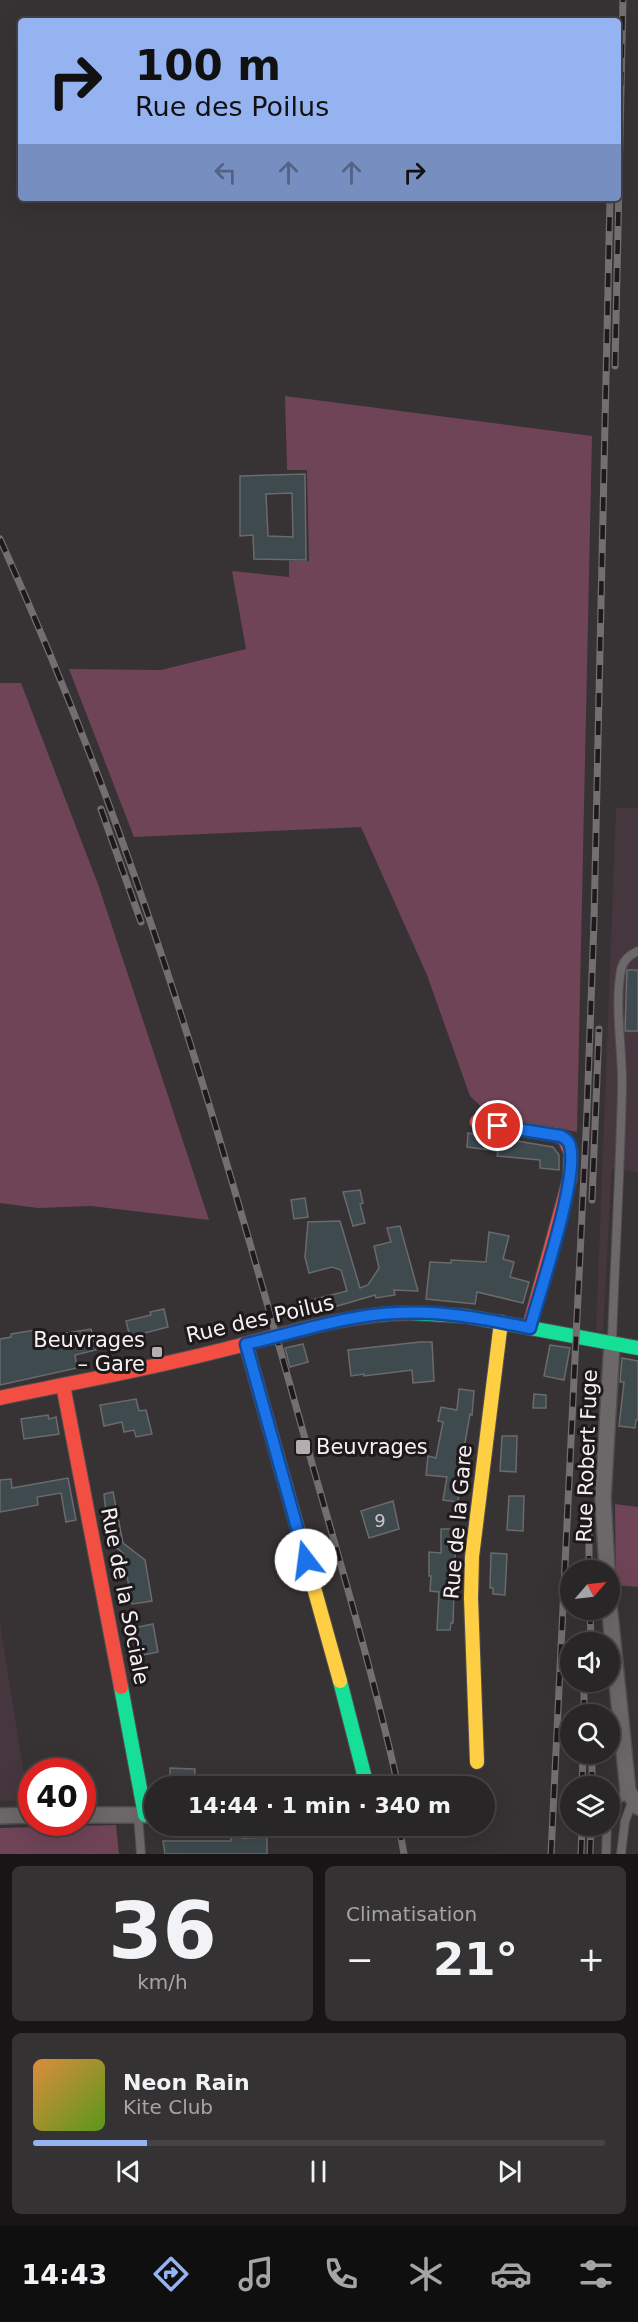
<!DOCTYPE html>
<html lang="fr">
<meta charset="utf-8">
<style>
body{margin:0;font-family:"DejaVu Sans",sans-serif;background:#353233;color:#f1f3f6;height:100vh;display:flex;flex-direction:column;font-size:22px;white-space:nowrap}
*{box-sizing:border-box;margin:0}
p{font-size:20px;color:#a5a5a7}
.icon{flex:none;width:33px;height:33px;fill:none;stroke:currentColor;stroke-width:2;stroke-linecap:round;stroke-linejoin:round}
.map{position:relative;height:1854px;overflow:hidden}
.details{display:flex;flex-direction:column;gap:12px;padding:12px;background:#171515;flex:1}
.details>*{flex:none}
.hud{position:absolute;left:18px;top:18px;width:603px;height:183px;border-radius:6px;box-shadow:0 6px 24px #0002,0 0 0 2px #454344;background:#95b2f1;color:#111;overflow:hidden}
.needle{width:39px;rotate:62deg}
.tools{position:absolute;left:560px;top:1560px;display:grid;gap:12px}
.tools a{display:grid;place-items:center;width:60px;height:60px;border-radius:50%;background:#292627;box-shadow:0 6px 24px #0002,0 0 0 2px #454344;font-size:30px}
.speed{position:absolute;left:18px;top:1758px;display:flex;gap:12px;font-size:30px;font-weight:700;text-align:center}
.speed>*{display:grid;place-content:center;width:78px;height:78px;border-radius:50%;background:#292627;box-shadow:0 6px 24px #0002,0 0 0 2px #454344;line-height:1}
.speed .limit{border:9px solid #d22;background:#fff;color:#111}
.pin{position:absolute;display:grid;place-items:center;width:51px;height:51px;color:#fff;margin:-26px;border:3px solid #fff;border-radius:50%;box-shadow:0 2px 6px #0007}
.me{position:absolute;width:66px;margin:-33px;rotate:345deg;stroke-linejoin:round;filter:drop-shadow(0 0 4px #0008)}
.turn{display:flex;align-items:center;gap:21px;height:126px;padding:0 18px;font-size:27px}
.turn .icon{width:78px;height:78px;stroke-width:2.5}
.turn b{display:block;font-size:42px;line-height:51px}
.lanes{display:flex;align-items:center;height:57px;padding:0 18px;background:#0003;justify-content:center;gap:30px;direction:ltr}
.lanes .off{opacity:.35}
.big{font-size:45px;font-weight:600;line-height:1.1}
.details .tile{flex:1;display:flex;flex-direction:column;justify-content:center;gap:9px;min-width:0;padding:0 21px;border-radius:9px;background:#353233}
.details .dial{align-items:center;gap:0}
.dial b{font-size:78px;line-height:1}
.song{display:flex;align-items:center;gap:18px}
.cover{width:72px;height:72px;border-radius:9px;background:linear-gradient(135deg,hsl(30 70% 55%),hsl(90 70% 35%))}
.played{height:6px;border-radius:3px;background:linear-gradient(90deg,#95b2f1 20%,#454344 20%)}
.keys{display:flex;justify-content:space-around;direction:ltr}
.heat{display:flex;justify-content:space-between;align-items:center;font-size:33px;direction:ltr}
.details .tiles{flex:1;display:grid;gap:12px;grid-template-columns:1fr 1fr}
.tile:last-child{grid-column:span 2}
.trip{position:absolute;left:144px;top:1776px;width:351px;height:60px;border-radius:30px;background:#292627;box-shadow:0 6px 24px #0002,0 0 0 2px #454344;font-weight:600;line-height:60px;text-align:center}
.tabs{display:flex;height:96px;justify-content:space-around;align-items:center;background:#100f10;color:#a5a5a7}
.tabs .icon{width:42px;height:42px}
.tabs .active{color:#95b2f1}
.tabs b{font-size:27px;color:#f1f3f6}
.map>svg:first-child{display:block}
</style>
<div class="map">
<svg width="638" height="1854" viewBox="0 0 638 1854">
<rect width="100%" height="100%" fill="#373234"/>
<g fill="#46363d">
<path d="M616 808H638V1173L612 1168 603 1331 596 1330Z"/>
<path d="M0 1623 28 1800 0 1801Z"/>
</g>
<g fill="#6f4457">
<path d="M285 396 592 436 577 1132 489 1114 470 1096 427 975 361 827 134 837 69 669 161 670 246 649 232 571 289 577V561H309L307 470H287Z"/>
<path d="M0 683H21L99 887 209 1220 91 1206 38 1208 0 1203Z"/>
<path d="M615 1504 638 1507V1587L616 1585Z"/>
<path d="M116 1825 119 1854H0V1828Z"/>
</g>
<g fill="#3e4a4e" stroke="#6a6a6c" stroke-width="1.5" fill-rule="evenodd">
<path d="M305 474 306 560 254 559 253 535 240 536V476ZM292 493 293 537 268 536 266 494Z"/>
<path d="M627 970H638V1031H625Z"/>
<path d="M468 1133 553 1147 559 1155V1170L540 1168V1160L497 1156 498 1151 467 1147Z"/>
<path d="M360 1190 363 1203 360 1204 365 1223 353 1226 343 1192Z"/>
<path d="M305 1198 308 1217 294 1219 291 1200Z"/>
<path d="M340 1221 360 1288 368 1285 379 1268 374 1246 391 1242 387 1228 400 1226 418 1291 394 1290 395 1295 376 1298 375 1295 317 1312 315 1299 347 1291 341 1270 332 1267 309 1273 305 1257 308 1222Z"/>
<path d="M489 1232 509 1236 503 1259 514 1262 510 1277 529 1282 523 1303 477 1292 475 1304 426 1299 430 1262 451 1263V1260L486 1262Z"/>
<path d="M164 1309 168 1327 145 1333 146 1337 131 1341 126 1321 151 1315 150 1312Z"/>
<path d="M91 1329 96 1350 75 1355 77 1368 0 1385V1339L11 1337V1334L35 1330 37 1338Z"/>
<path d="M420 1342H432L434 1381 413 1383 412 1370 364 1376V1374L351 1376 348 1350Z"/>
<path d="M303 1344 308 1362 290 1367 285 1348Z"/>
<path d="M550 1345 570 1348 564 1380 544 1376Z"/>
<path d="M622 1358 638 1361V1420H636L635 1428 619 1426 624 1382H620Z"/>
<path d="M459 1389 474 1391 472 1415 470 1414 462 1460H463L458 1502 443 1500 447 1477 426 1475 428 1456 436 1458 443 1422 438 1421 441 1407 457 1410Z"/>
<path d="M534 1394 546 1395V1408H533Z"/>
<path d="M136 1399 139 1411 146 1410 152 1434 136 1437 134 1430 124 1432 122 1422 104 1426 100 1405Z"/>
<path d="M48 1415 49 1419 56 1417 59 1434 24 1439 21 1419Z"/>
<path d="M502 1436H517L516 1472 500 1471Z"/>
<path d="M68 1478 76 1520 66 1522 61 1493 37 1497 38 1505 0 1512V1480L11 1479 12 1488Z"/>
<path d="M113 1492 123 1543 145 1560 152 1601 132 1604 123 1553 109 1542 104 1494Z"/>
<path d="M509 1496H524L523 1531 507 1530Z"/>
<path d="M393 1501 399 1529 369 1538 361 1511Z"/>
<path d="M441 1529H456L453 1623H451L450 1630H437L439 1592 430 1591 431 1576H429V1552L441 1553Z"/>
<path d="M491 1553 507 1554 505 1595 493 1594V1588H490Z"/>
<path d="M153 1624 158 1652 138 1656 133 1628Z"/>
<path d="M170 1768 195 1769 194 1786H170Z"/>
<path d="M230 1826H243V1838L267 1837V1854H165L163 1841H231Z"/>
</g>
<g fill="none" stroke-linecap="round" stroke-linejoin="round">
<defs>
<g id="lane">
<path d="M612 1340C615 1256 620 1173 622 1089 623 1050 614 1009 621 970 623 960 629 955 638 951"/>
<path d="M609 1813 617 1801 628 1791"/>
<path d="M138 1815 141 1854"/>
<path d="M606 1854 607 1826"/>
<path d="M621 1854 625 1821 633 1800"/>
</g>
<g id="street">
<path d="M607 1570 603 1498 612 1343"/>
<path d="M609 1604 628 1791 638 1807"/>
<path d="M82 1815H154"/>
<path d="M0 1816 32 1815"/>
</g>
<g id="fast">
<path d="M411 1313 465 1316 638 1348"/>
<path d="M340 1681 367 1786"/>
<path d="M121 1687 145 1815"/>
</g>
<g id="slow">
<path d="M246 1344 340 1681"/>
<path d="M477 1762 471 1598 472 1557 501 1322"/>
</g>
<g id="jam">
<path d="M477 1122 558 1135 565 1139 571 1153 570 1178 529 1328"/>
<path d="M63 1385 121 1687"/>
<path d="M0 1398C71 1383 143 1370 214 1352 278 1337 345 1313 411 1313"/>
</g>
</defs>
<use href="#lane" stroke="#524e50" stroke-width="10"/>
<use href="#street" stroke="#524e50" stroke-width="18"/>
<use href="#fast" stroke="#524e50" stroke-width="16"/>
<use href="#slow" stroke="#524e50" stroke-width="16"/>
<use href="#jam" stroke="#524e50" stroke-width="16"/>
<use href="#lane" stroke="#6c686a" stroke-width="8"/>
<use href="#street" stroke="#6c686a" stroke-width="15"/>
<use href="#fast" stroke="#16e098" stroke-width="14"/>
<use href="#slow" stroke="#ffcf43" stroke-width="14"/>
<use href="#jam" stroke="#f24e42" stroke-width="14"/>
<defs>
<g id="rail">
<path d="M615 366 623 0"/>
<path d="M0 539C44 637 85 737 121 838 187 1020 240 1206 292 1392 328 1523 369 1654 398 1786"/>
<path d="M101 809 141 922"/>
<path d="M592 1200 599 1029"/>
<path d="M589 1570V1510"/>
<path d="M590 1610 591 1642"/>
<path d="M584 1714V1682"/>
<path d="M582 1786 583 1754"/>
<path d="M592 1786V1754"/>
<path d="M399 1826 404 1854"/>
<path d="M551 1854 587 1111 594 921 610 198"/>
<path d="M581 1854 582 1826"/>
<path d="M590 1854 591 1826"/>
</g>
</defs>
<use href="#rail" stroke="#736e70" stroke-width="7"/>
<use href="#rail" stroke="#1e191b" stroke-width="4.5" stroke-dasharray="14" stroke-linecap="butt"/>
</g>
<g fill="none" stroke-linecap="round" stroke-linejoin="round">
<defs>
<path id="route" d="M306 1560 246 1344C295 1333 346 1315 396 1313 441 1310 485 1319 530 1328 540 1291 579 1177 570 1146 569 1141 566 1139 561 1136L498 1126"/>
</defs>
<use href="#route" stroke="#114b97" stroke-width="15"/>
<use href="#route" stroke="#1a73e8" stroke-width="10"/>
</g>
<g fill="#b4aeb1" stroke="#1e191b" stroke-width="2">
<rect x="151" y="1346" width="12" height="12" rx="3"/>
<rect x="295" y="1439" width="16" height="16" rx="3"/>
</g>
<g text-anchor="middle" dominant-baseline="central" stroke-width="6" stroke-linejoin="round" paint-order="stroke">
<g font-size="18" fill="#cac7ca">
<text x="380" y="1520">9</text>
</g>
<g font-size="21" fill="#f8f1f4" stroke="#1e191b">
<text transform="translate(260 1319) rotate(-13)">Rue des Poilus</text>
<text transform="translate(587 1456) rotate(-88)">Rue Robert Fuge</text>
<text transform="translate(458 1522) rotate(-85)">Rue de la Gare</text>
<text transform="translate(125 1596) rotate(79)">Rue de la Sociale</text>
</g>
<g font-size="21" fill="#f8f1f4" stroke="#1e191b" text-anchor="end">
<text x="145" y="1340">Beuvrages<tspan x="145" dy="24">– Gare</tspan></text>
<text x="316" y="1447" text-anchor="start">Beuvrages</text>
</g>
</g>
</svg>
<div class="tools">
<a><svg class="needle" viewBox="-14 -14 28 28"><path d="M0-13l5 13h-10z" fill="#e53935"/><path d="M0 13l5-13h-10z" fill="#a5a5a7"/></svg></a>
<a><svg class="icon" aria-label="sound" viewBox="0 0 24 24"><path d="M4 9h4l5-4v14l-5-4H4zM17 9q2 3 0 6"/></svg></a>
<a><svg class="icon" aria-label="search" viewBox="0 0 24 24"><circle cx="10" cy="10" r="6"/><path d="M15 15l6 6"/></svg></a>
<a><svg class="icon" aria-label="layers" viewBox="0 0 24 24"><path d="M12 4l9 5-9 5-9-5zM3 14l9 5 9-5"/></svg></a>
</div>
<div class="speed"><div class="limit">40</div></div>
<div class="pin" style="left:498px;top:1126px;background:#d93025"><svg class="icon" aria-label="arrive" viewBox="0 0 24 24"><path d="M6 21V4h12l-3 4 3 4H6"/></svg></div>
<svg class="me" style="left:306px;top:1560px" viewBox="-20 -20 40 40"><circle r="19" fill="#fff"/><path d="M0-13L10 11 0 6-10 11z" fill="#1a73e8"/></svg>
<div class="trip">14:44 · 1 min · 340 m</div>
<div class="hud">
<div class="turn"><svg class="icon" aria-label="right" viewBox="0 0 24 24"><path d="M7 20v-9h11M14 6l5 5-5 5"/></svg><div><b>100 m</b>Rue des Poilus</div></div>
<div class="lanes"><svg class="icon off" aria-label="left" viewBox="0 0 24 24"><path d="M17 20v-9H6M10 6l-5 5 5 5"/></svg><svg class="icon off" aria-label="ahead" viewBox="0 0 24 24"><path d="M12 20V5M6 11l6-6 6 6"/></svg><svg class="icon off" aria-label="ahead" viewBox="0 0 24 24"><path d="M12 20V5M6 11l6-6 6 6"/></svg><svg class="icon" aria-label="right" viewBox="0 0 24 24"><path d="M7 20v-9h11M14 6l5 5-5 5"/></svg></div>
</div>
</div>
<section class="details">
<div class="tiles">
<div class="tile dial"><b>36</b><p>km/h</p></div>
<div class="tile"><p>Climatisation</p>
<div class="heat"><a>−</a><b class="big">21°</b><a>+</a></div>
</div>
<div class="tile">
<div class="song"><i class="cover"></i><div><b>Neon Rain</b><p>Kite Club</p></div></div>
<div class="played"></div>
<div class="keys"><svg class="icon" aria-label="previous" viewBox="0 0 24 24"><path d="M18 5L8 12l10 7zM5 5v14"/></svg><svg class="icon" aria-label="pause" viewBox="0 0 24 24"><path d="M8 5v14M16 5v14"/></svg><svg class="icon" aria-label="next" viewBox="0 0 24 24"><path d="M6 5l10 7-10 7zM19 5v14"/></svg></div>
</div>
</div>
</section>
<nav class="tabs">
<b>14:43</b>
<svg class="icon active" aria-label="directions" viewBox="0 0 24 24"><path d="M12 3l9 9-9 9-9-9zM9 14v-3h6M13 9l2 2-2 2"/></svg>
<svg class="icon" aria-label="music" viewBox="0 0 24 24"><path d="M9 18V5l10-2v13"/><circle cx="6" cy="18" r="3"/><circle cx="16" cy="16" r="3"/></svg>
<svg class="icon" aria-label="phone" viewBox="0 0 24 24"><path d="M5 4h4l2 5-3 2q2 4 5 5l2-3 5 2v4C11 20 4 13 5 4z"/></svg>
<svg class="icon" aria-label="climate" viewBox="0 0 24 24"><path d="M12 3v18M4 7l16 10M4 17L20 7"/></svg>
<svg class="icon" aria-label="car" viewBox="0 0 24 24"><path d="M5 17H2v-5l4-1 3-4h7l3 4 3 1v5h-3M9 17h6M6 11h13"/><circle cx="7" cy="17" r="2"/><circle cx="17" cy="17" r="2"/></svg>
<svg class="icon" aria-label="filters" viewBox="0 0 24 24"><path d="M4 7h16M4 17h16"/><circle cx="9" cy="7" r="2"/><circle cx="15" cy="17" r="2"/></svg>
</nav>
